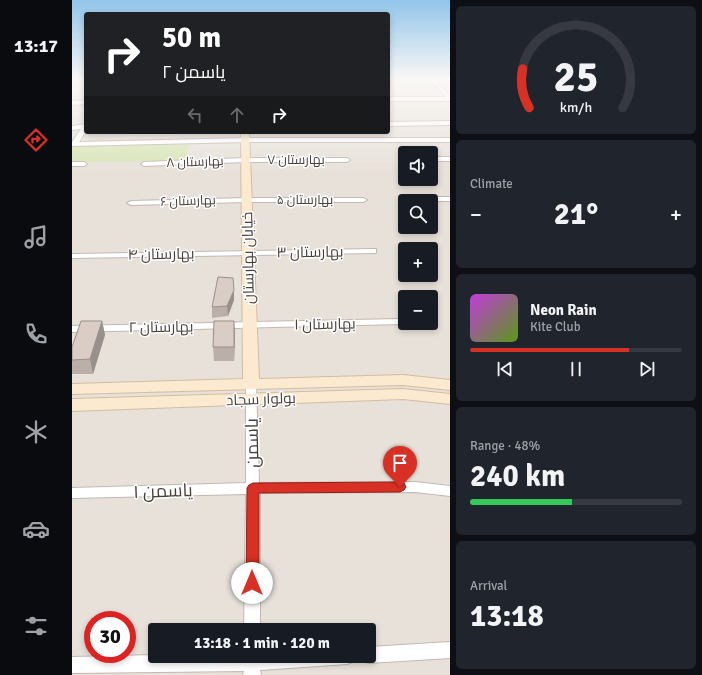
<!DOCTYPE html>
<meta charset="utf-8">
<style>
body{margin:0;font-family:Signika,Cairo,sans-serif;background:#20242c;color:#f1f3f6;height:100vh;display:flex;flex-direction:column;font-size:15px;white-space:nowrap}
*{box-sizing:border-box;margin:0}
p{font-size:13px;color:#9ea1a6}
.icon{flex:none;width:22px;height:22px;fill:none;stroke:currentColor;stroke-width:2;stroke-linecap:round;stroke-linejoin:round}
.map{position:relative;flex:1;overflow:hidden}
.drawer{display:flex;flex-direction:column;gap:6px;padding:6px;background:#0d0f14;width:252px}
.drawer>*{flex:none}
.banner{position:absolute;left:12px;top:12px;width:306px;height:122px;border-radius:4px;box-shadow:0 2px 6px #0003;background:#202124;color:#fff;overflow:hidden}
.fabs{position:absolute;left:326px;top:146px;display:grid;gap:8px}
.fabs a{display:grid;place-items:center;width:40px;height:40px;border-radius:4px;background:#171b24;box-shadow:0 2px 6px #0003;font-size:20px}
.speed{position:absolute;left:12px;top:611px;display:flex;gap:8px;font-size:20px;font-weight:700;text-align:center}
.speed>*{display:grid;place-content:center;width:52px;height:52px;border-radius:50%;background:#171b24;box-shadow:0 2px 6px #0003;line-height:1}
.speed .limit{border:6px solid #d22;background:#fff;color:#111}
.pin{position:absolute;display:grid;place-items:center;width:34px;height:34px;color:#fff;margin:-41px -17px;border-radius:50% 50% 50% 0;rotate:-45deg;box-shadow:0 0 4px #0007}
.pin .icon{rotate:45deg}
.me{position:absolute;width:44px;margin:-22px;rotate:0deg;stroke-linejoin:round;filter:drop-shadow(0 0 3px #0008)}
.turn{display:flex;align-items:center;gap:14px;height:84px;padding:0 12px;font-size:18px}
.turn .icon{width:52px;height:52px;stroke-width:2.5}
.turn b{display:block;font-size:28px;line-height:34px}
.lanes{display:flex;align-items:center;height:38px;padding:0 12px;background:#0003;justify-content:center;gap:20px;direction:ltr}
.lanes .off{opacity:.35}
.big{font-size:30px;font-weight:700;line-height:1.1}
.drawer .card{flex:1;display:flex;flex-direction:column;justify-content:center;gap:6px;min-width:0;padding:0 14px;border-radius:6px;background:#20242c}
.drawer .dial{align-items:center;gap:0}
.dial svg{height:104px;overflow:visible;fill:none;stroke:#363941;stroke-width:7;stroke-linecap:round;text-anchor:middle}
.dial text{fill:#f1f3f6;stroke:none}
.song{display:flex;align-items:center;gap:12px}
.cover{width:48px;height:48px;border-radius:6px;background:linear-gradient(135deg,hsl(290 70% 55%),hsl(90 70% 35%))}
.played{height:4px;border-radius:2px;background:linear-gradient(90deg,#d93025 75%,#363941 75%)}
.keys{display:flex;justify-content:space-around;direction:ltr}
.heat{display:flex;justify-content:space-between;align-items:center;font-size:22px;direction:ltr}
.charge{height:6px;border-radius:3px;background:linear-gradient(90deg,#34c759 48%,#363941 0)}
.trip{position:absolute;left:76px;top:623px;width:228px;height:40px;border-radius:4px;background:#171b24;box-shadow:0 2px 6px #0003;font-weight:700;line-height:40px;text-align:center}
main{display:flex;flex:1;min-height:0}
.dock{display:flex;flex-direction:column;width:72px;justify-content:space-around;align-items:center;background:#090b0e;color:#9ea1a6}
.dock .icon{width:28px;height:28px}
.dock .selected{color:#d93025}
.dock b{font-size:18px;color:#f1f3f6}
.map>svg:first-child{display:block}
</style>
<main>
<nav class="dock">
<b>13:17</b>
<svg class="icon selected" aria-label="directions" viewBox="0 0 24 24"><path d="M12 3l9 9-9 9-9-9zM9 14v-3h6M13 9l2 2-2 2"/></svg>
<svg class="icon" aria-label="music" viewBox="0 0 24 24"><path d="M9 18V5l10-2v13"/><circle cx="6" cy="18" r="3"/><circle cx="16" cy="16" r="3"/></svg>
<svg class="icon" aria-label="phone" viewBox="0 0 24 24"><path d="M5 4h4l2 5-3 2q2 4 5 5l2-3 5 2v4C11 20 4 13 5 4z"/></svg>
<svg class="icon" aria-label="climate" viewBox="0 0 24 24"><path d="M12 3v18M4 7l16 10M4 17L20 7"/></svg>
<svg class="icon" aria-label="car" viewBox="0 0 24 24"><path d="M5 17H2v-5l4-1 3-4h7l3 4 3 1v5h-3M9 17h6M6 11h13"/><circle cx="7" cy="17" r="2"/><circle cx="17" cy="17" r="2"/></svg>
<svg class="icon" aria-label="filters" viewBox="0 0 24 24"><path d="M4 7h16M4 17h16"/><circle cx="9" cy="7" r="2"/><circle cx="15" cy="17" r="2"/></svg>
</nav>
<div class="map">
<svg width="378" height="675" viewBox="0 0 378 675">
<rect width="100%" height="100%" fill="#f5f0ec"/>
<path fill="#e8e1da" fill-rule="evenodd" d="M0 79H14V132H316V79H378V675H0ZM333 153H359V179H333ZM333 201H359V227H333ZM333 249H359V275H333ZM333 297H359V323H333ZM21 620H55V654H21ZM83 630H297V656H83Z"/>
<path fill="#ece3d7" d="M57 132H107L105 141H53Z"/>
<path fill="#d9e5b8" d="M116 145 114 161 0 162V146Z"/>
<g fill="none" stroke-linecap="round" stroke-linejoin="round">
<defs>
<g id="street">
<path d="M358 79H362L378 96V101H316V97H374Z"/>
<rect x="0" y="80" width="14" height="2"/>
<path d="M14 100V104L0 105V101Z"/>
<path d="M378 121V125L316 126V122Z"/>
<path d="M14 124V131L7 142 173 138H378V142H173L0 146V142L9 129 0 130V126Z"/>
<rect x="359" y="157" width="19" height="4"/>
<path d="M173 158H275L278 160 275 162H173L72 166 69 164 72 162Z"/>
<path d="M330 158H333V162L328 161V159Z"/>
<path d="M0 162H12L15 164 12 166H0Z"/>
<path d="M348 197H378V201H350L347 199Z"/>
<path d="M174 198H291L295 200 291 202H174L59 205 55 203 59 201Z"/>
<path d="M301 249H304V253L0 258V254Z"/>
<path d="M328 319 331 320 333 322 331 324 0 332V326Z"/>
<path d="M179 379 183 380 184 383 187 483 343 482 378 486V496L343 492 188 493V630H172L174 494 0 498V488L174 483V383L175 380Z"/>
<path d="M378 642V658L297 663 291 661 289 656H297V647Z"/>
<path d="M83 655V656H283L281 662 275 664 188 670 189 675H171L172 671 0 673V657Z"/>
</g>
<g id="secondary">
<path d="M169 132H177L187 379 331 375 378 380V390L331 385 0 394V384L171 379Z"/>
<path d="M331 389 378 394V404L331 399 0 411V399Z"/>
</g>
</defs>
<use href="#street" stroke="#c3b9b2" stroke-width="2"/>
<use href="#secondary" stroke="#d3bda1" stroke-width="2"/>
<use href="#street" fill="#fff" fill-rule="evenodd"/>
<use href="#secondary" fill="#fbe9d0" fill-rule="evenodd"/>
</g>
<g fill="#bbb0a9">
<path d="M162 300 156 316 140 318V307Z"/>
<path d="M30 321 33 335 21 374H0V347Z"/>
<path d="M163 334 162 361H142L141 347Z"/>
</g>
<g fill="#98908a">
<path d="M162 290V300L156 316 155 306Z"/>
<path d="M30 321 33 335 21 374 18 359Z"/>
<path d="M162 321 163 334 162 361Z"/>
</g>
<g fill="#d9cdc5" stroke="#98908a">
<path d="M146 277 161 278 162 290 155 306 140 307Z"/>
<path d="M9 321H30L18 359 0 360V347Z"/>
<path d="M142 321H162V347H141Z"/>
</g>
<linearGradient id="sky" x2="0" y2="1"><stop stop-color="#91c5ea"/><stop offset="0.46" stop-color="#faf8f6"/><stop offset="1" stop-color="#faf8f6" stop-opacity="0"/></linearGradient>
<rect width="378" height="173" fill="url(#sky)"/>
<path fill="#d93025" stroke="#8d1f18" d="M328 482 332 483 334 487 332 490 328 492 187 493V583L185 587 180 589 176 587 174 583 175 488 177 485 181 483Z"/>
<g text-anchor="middle" dominant-baseline="central" stroke-width="3" stroke-linejoin="round" paint-order="stroke">
<g font-size="13" fill="#49403a" stroke="#fff">
<text x="224" y="160">بهارستان ۷</text>
<text transform="translate(123 162) rotate(-2)">بهارستان ۸</text>
<text x="233" y="200">بهارستان ۵</text>
<text transform="translate(116 201) rotate(-2)">بهارستان ۶</text>
</g>
<g font-size="15" fill="#49403a" stroke="#fff">
<text transform="translate(238 252) rotate(-1)">بهارستان ۳</text>
<text transform="translate(89 254) rotate(-1)">بهارستان ۴</text>
<text transform="translate(176 258) rotate(-91)">خیابان بهارستان</text>
<text transform="translate(253 324) rotate(-1)">بهارستان ۱</text>
<text transform="translate(89 327) rotate(-1)">بهارستان ۲</text>
<text transform="translate(189 399) rotate(-2)">بولوار سجاد</text>
</g>
<g font-size="18" fill="#49403a" stroke="#fff">
<text transform="translate(180 443) rotate(-91)">یاسمن</text>
<text transform="translate(91 491) rotate(-2)">یاسمن ۱</text>
</g>
</g>
</svg>
<div class="fabs">
<a><svg class="icon" aria-label="sound" viewBox="0 0 24 24"><path d="M4 9h4l5-4v14l-5-4H4zM17 9q2 3 0 6"/></svg></a>
<a><svg class="icon" aria-label="search" viewBox="0 0 24 24"><circle cx="10" cy="10" r="6"/><path d="M15 15l6 6"/></svg></a>
<a>+</a>
<a>−</a>
</div>
<div class="speed"><div class="limit">30</div></div>
<div class="pin" style="left:328px;top:487px;background:#d93025"><svg class="icon" aria-label="arrive" viewBox="0 0 24 24"><path d="M6 21V4h12l-3 4 3 4H6"/></svg></div>
<svg class="me" style="left:180px;top:583px" viewBox="-20 -20 40 40"><circle r="19" fill="#fff"/><path d="M0-13L10 11 0 6-10 11z" fill="#d93025"/></svg>
<div class="trip">13:18 · 1 min · 120 m</div>
<div class="banner">
<div class="turn"><svg class="icon" aria-label="right" viewBox="0 0 24 24"><path d="M7 20v-9h11M14 6l5 5-5 5"/></svg><div><b>50 m</b>یاسمن ۲</div></div>
<div class="lanes"><svg class="icon off" aria-label="left" viewBox="0 0 24 24"><path d="M17 20v-9H6M10 6l-5 5 5 5"/></svg><svg class="icon off" aria-label="ahead" viewBox="0 0 24 24"><path d="M12 20V5M6 11l6-6 6 6"/></svg><svg class="icon" aria-label="right" viewBox="0 0 24 24"><path d="M7 20v-9h11M14 6l5 5-5 5"/></svg></div>
</div>
</div>
<section class="drawer">
<div class="card dial"><svg viewBox="0 0 100 80">
<path d="M14 69A42 42 0 1 1 86 69"/>
<path d="M14 69A42 42 0 0 1 9 39" stroke="#d93025"/>
<text x="50" y="56" font-size="32" font-weight="700">25</text>
<text x="50" y="72" font-size="11">km/h</text>
</svg></div>
<div class="card"><p>Climate</p>
<div class="heat"><a>−</a><b class="big">21°</b><a>+</a></div>
</div>
<div class="card">
<div class="song"><i class="cover"></i><div><b>Neon Rain</b><p>Kite Club</p></div></div>
<div class="played"></div>
<div class="keys"><svg class="icon" aria-label="previous" viewBox="0 0 24 24"><path d="M18 5L8 12l10 7zM5 5v14"/></svg><svg class="icon" aria-label="pause" viewBox="0 0 24 24"><path d="M8 5v14M16 5v14"/></svg><svg class="icon" aria-label="next" viewBox="0 0 24 24"><path d="M6 5l10 7-10 7zM19 5v14"/></svg></div>
</div>
<div class="card"><p>Range · 48%</p><b class="big">240 km</b><div class="charge"></div></div>
<div class="card"><p>Arrival</p><b class="big">13:18</b></div>
</section>
</main>
